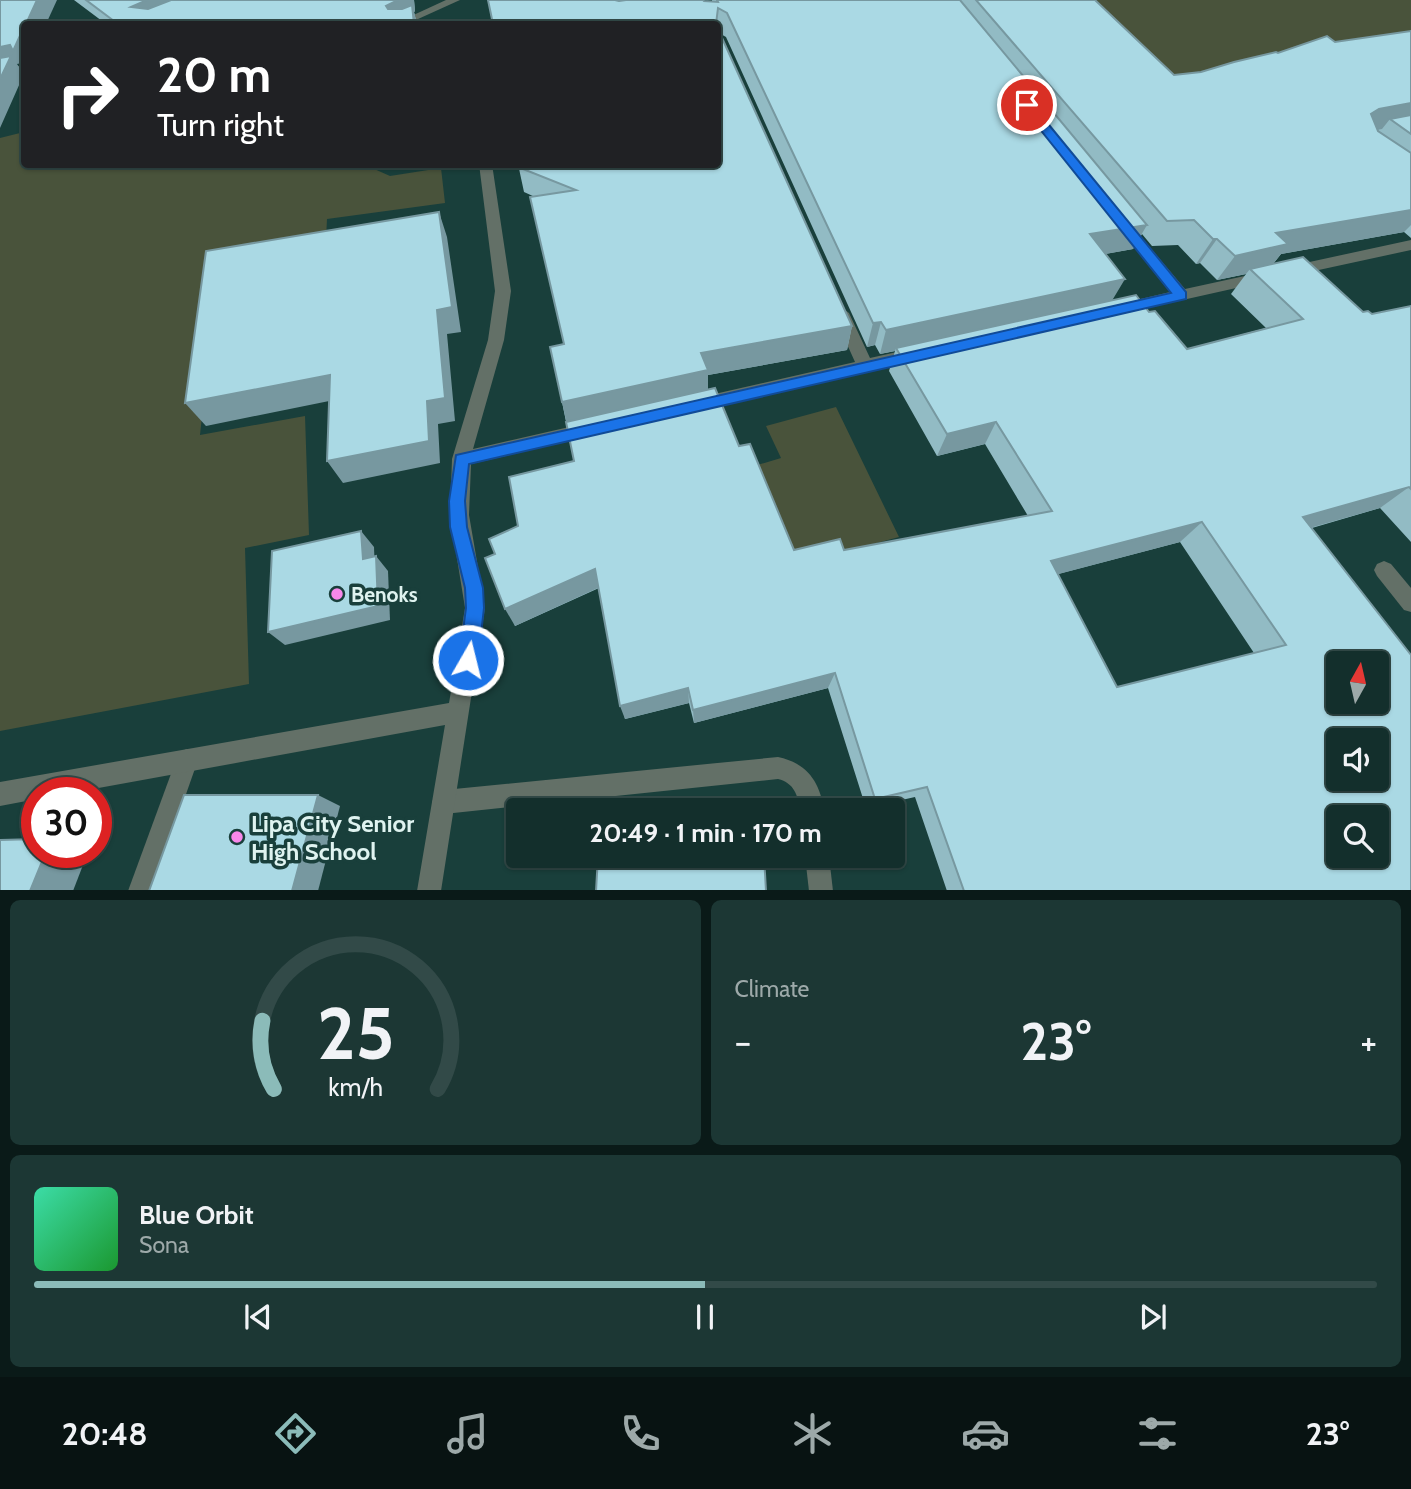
<!DOCTYPE html>
<meta charset="utf-8">
<style>
body{margin:0;font-family:Cabin,sans-serif;background:#1c3734;color:#f1f3f6;height:100vh;display:flex;flex-direction:column;font-size:26px;white-space:nowrap}
*{box-sizing:border-box;margin:0}
p{font-size:23px;color:#9da9a9}
.icon{flex:none;width:38px;height:38px;fill:none;stroke:currentColor;stroke-width:2;stroke-linecap:round;stroke-linejoin:round}
.map{position:relative;height:890px;overflow:hidden}
.sheet{display:flex;flex-direction:column;gap:10px;padding:10px;background:#0a1a18;flex:1}
.sheet>*{flex:none}
.banner{position:absolute;left:21px;top:21px;width:700px;height:147px;border-radius:7px;box-shadow:0 2px 5px #0004,0 0 0 2px #324a48;background:#202124;color:#fff;overflow:hidden}
.needle{width:46px;rotate:8deg}
.controls{position:absolute;left:1326px;top:651px;display:grid;gap:14px}
.controls a{display:grid;place-items:center;width:63px;height:63px;border-radius:7px;background:#132f2c;box-shadow:0 2px 5px #0004,0 0 0 2px #324a48;font-size:35px}
.speed{position:absolute;left:21px;top:777px;display:flex;gap:14px;font-size:35px;font-weight:700;text-align:center}
.speed>*{display:grid;place-content:center;width:91px;height:91px;border-radius:50%;background:#132f2c;box-shadow:0 2px 5px #0004,0 0 0 2px #324a48;line-height:1}
.speed .limit{border:10px solid #d22;background:#fff;color:#111}
.pin{position:absolute;display:grid;place-items:center;width:60px;height:60px;color:#fff;margin:-30px;border:4px solid #fff;border-radius:50%;box-shadow:0 2px 7px #0007}
.me{position:absolute;width:77px;margin:-38px;rotate:8deg;stroke-linejoin:round;filter:drop-shadow(0 0 5px #0008)}
.turn{display:flex;align-items:center;gap:24px;height:147px;padding:0 21px;font-size:32px}
.turn .icon{width:91px;height:91px;stroke-width:2.5}
.turn b{display:block;font-size:49px;line-height:60px}
.big{font-size:52px;font-weight:700;line-height:1.1}
.sheet .tile{flex:1;display:flex;flex-direction:column;justify-content:center;gap:10px;min-width:0;padding:0 24px;border-radius:10px;background:#1c3734}
.sheet .dial{align-items:center;gap:0}
.dial svg{height:182px;overflow:visible;fill:none;stroke:#324a48;stroke-width:7;stroke-linecap:round;text-anchor:middle}
.dial text{fill:#f1f3f6;stroke:none}
.song{display:flex;align-items:center;gap:21px}
.cover{width:84px;height:84px;border-radius:10px;background:linear-gradient(135deg,hsl(160 70% 55%),hsl(130 70% 35%))}
.played{height:7px;border-radius:4px;background:linear-gradient(90deg,#8bbbb9 50%,#324a48 50%)}
.keys{display:flex;justify-content:space-around;direction:ltr}
.heat{display:flex;justify-content:space-between;align-items:center;font-size:38px;direction:ltr}
.sheet .tiles{flex:1;display:grid;gap:10px;grid-template-columns:1fr 1fr}
.tile:last-child{grid-column:span 2}
.trip{position:absolute;left:506px;top:798px;width:399px;height:70px;border-radius:7px;background:#132f2c;box-shadow:0 2px 5px #0004,0 0 0 2px #324a48;font-weight:700;line-height:70px;text-align:center}
.tabs{display:flex;height:112px;justify-content:space-around;align-items:center;background:#081312;color:#9da9a9}
.tabs .icon{width:49px;height:49px}
.tabs .on{color:#8bbbb9}
.tabs b{font-size:32px;color:#f1f3f6}
.map>svg:first-child{display:block}
</style>
<div class="map">
<svg width="1411" height="891" viewBox="0 0 1411 891">
<rect width="100%" height="100%" fill="#193f3b"/>
<g fill="#49533b">
<path d="M1066 0H1411V46L1163 99Z"/>
<path d="M24 132V164H363L390 176 441 168 445 203 327 219 326 239 219 258 200 435 305 416 309 535 245 548 249 684 0 731V138Z"/>
<path d="M836 407 899 537 796 565 754 466 781 458 766 426Z"/>
</g>
<g fill="none" stroke-linecap="round" stroke-linejoin="round">
<g fill="#637067" fill-rule="evenodd">
<path d="M1384 561 1391 564 1411 588V612L1404 610 1377 576 1374 570 1377 564Z"/>
<path d="M187 749 195 752 198 760 152 891H128L179 752Z"/>
<path d="M778 757C807 763 820 782 824 810H800C798 795 794 783 778 779L444 814 436 810 432 802 436 794 444 790Z"/>
<path d="M805 856H829L833 891H809Z"/>
</g>
<g fill="#637067" fill-rule="evenodd">
<path d="M446 0H460L407 24H394Z"/>
<path d="M24 65V71L0 76V70Z"/>
<path d="M479 164H492L511 291 504 340 473 449 591 422 597 424 600 429 597 434 591 436 471 464 469 515 485 608 441 891H417L445 725 71 793H37V799L0 806V782L449 703 465 608 450 515 452 459 488 340 495 291Z"/>
<path d="M1122 218 1127 220 1185 289 1263 272 1270 277 1263 282 1120 314 1115 313 1112 309 1115 305 1170 292 1117 226V220Z"/>
<path d="M1411 240V250L1291 276 1284 271 1291 266Z"/>
<path d="M841 307 849 313 870 358 915 348 921 350 923 354 921 358 697 412 691 410 689 405 691 400 697 398 855 362 833 313Z"/>
</g>
</g>
<g fill="#92bbc4" fill-rule="evenodd">
<path d="M74 0H414L415 11 414 12 417 24H106Z"/>
<path d="M488 0H703L704 1 712 2V0H1095L1174 75 1201 72 1278 53 1335 42 1411 31V238L1404 232 1281 254 1273 264 1363 312 1372 314 1411 306V542L1380 508 1312 528 1411 891H947L915 797 866 808 828 688 694 723 689 703 625 719 599 588 515 626 495 554 574 461 562 402 564 344 535 197 524 192 518 164ZM719 33 726 37 867 347 875 345 880 354 895 351 889 371 937 456 985 444 1028 516 844 550H794L708 390V375L847 350 852 326ZM1142 234 1152 246 1178 245 1196 264 1200 263 1217 280 1246 274 1231 294 1266 328 1187 349 1149 312 1112 300 1105 254 1133 249ZM1180 542 1254 653 1117 687 1058 574Z"/>
</g>
<g fill="#7798a0">
<path d="M37 0H57L46 24H26Z"/>
<path d="M147 0H197L141 24 131 7Z"/>
<path d="M398 0H414L415 11 414 12 417 24 391 23 386 6Z"/>
<path d="M24 27V65L22 63 17 64 24 74 0 128V47Z"/>
<path d="M1411 103V124L1390 119 1382 129 1359 133 1371 114 1379 109Z"/>
<path d="M1411 210V225L1404 232 1281 254 1269 269H1250L1246 274 1217 280 1235 256 1276 233Z"/>
<path d="M439 212 447 237 461 332 447 334 455 421 438 424 440 463 343 483 327 461 427 401 437 310Z"/>
<path d="M1147 225 1133 249 1078 259 1090 234Z"/>
<path d="M1213 239H1217L1200 263 1196 264Z"/>
<path d="M1125 279 1110 304 896 348 895 351 880 354 886 330Z"/>
<path d="M881 322 875 345 867 347 873 323Z"/>
<path d="M852 326 847 350 708 375V393L567 425 562 402 701 353Z"/>
<path d="M330 375 344 398 206 426 185 403Z"/>
<path d="M996 422 985 444 937 456 947 434Z"/>
<path d="M1409 487 1380 508 1278 537 1303 517Z"/>
<path d="M1202 522 1180 542 1036 580 1051 561Z"/>
<path d="M361 531 374 547 375 574 363 559Z"/>
<path d="M376 556 388 571 390 620 285 645 268 632Z"/>
<path d="M595 569 600 587 515 626 505 609Z"/>
<path d="M835 673 828 688 694 723 693 710Z"/>
<path d="M688 688 689 703 625 719 620 706Z"/>
<path d="M318 795 340 806 318 891H292Z"/>
<path d="M46 852H88L73 891H30Z"/>
</g>
<g fill="#aad9e4" stroke="#7798a0" stroke-width="2" fill-rule="evenodd">
<path d="M0 0H37L26 24H24V27L13 51 10 45 0 47Z"/>
<path d="M86 0H147L131 7 148 9 171 0H398L386 6 388 9H402L412 5 414 24H118Z"/>
<path d="M488 0H615L619 1 626 0H703L704 1 718 2 717 0H960L1147 225 1090 234 1125 279 886 330 881 322 873 323 727 13 718 8 716 24H493Z"/>
<path d="M976 0H1095L1174 75 1201 72 1234 62 1276 52 1278 53 1327 36 1335 42 1411 31V103L1379 109 1371 114 1378 131 1411 153V210L1276 233 1288 244 1235 256 1217 239H1213L1194 220 1167 221Z"/>
<path d="M718 29 852 326 701 353 708 370 562 402 550 347 564 344 530 197 576 190 518 167V164H718Z"/>
<path d="M11 56 0 79V58Z"/>
<path d="M1411 115V134L1390 119Z"/>
<path d="M439 212 452 307 437 310 445 398 427 401 429 441 327 461 330 375 185 403 206 251Z"/>
<path d="M1303 257 1363 312 1368 311 1372 314 1411 306V489L1409 487 1303 517 1411 655V891H964L927 787 875 799 835 673 693 710 688 688 620 706 595 569 505 609 485 558 495 554 489 539 518 526 509 477 574 461 566 422 715 388 739 446 750 444 794 550 840 539 844 550 1052 511 996 422 947 434 896 348 1136 295 1149 312 1155 311 1187 349 1303 319 1250 269ZM1202 522 1286 645 1117 687 1051 561ZM1339 663H1377V702H1339ZM1339 740H1377V779H1339ZM1339 817H1377V856H1339Z"/>
<path d="M361 531 363 559 376 556 378 606 268 632 272 551Z"/>
<path d="M184 795H318L292 891H149Z"/>
<path d="M762 805V810H600V809Z"/>
<path d="M37 839V852H46L30 891H0V840Z"/>
<path d="M598 856H764L766 891H596Z"/>
</g>
<path fill="#1a73e8" stroke="#114b97" stroke-width="2" d="M1027 102 1031 103 1186 292V299L469 464 465 501 467 527 483 588 484 608 478 660 475 667 468 669 462 667 459 660 466 608 465 588 450 527 449 501 456 455 1171 293 1023 108 1022 105Z"/>
<g fill="#f888ea" stroke="#193f3b" stroke-width="2.5">
<circle cx="337" cy="594" r="7"/>
<circle cx="237" cy="837" r="7"/>
</g>
<g text-anchor="middle" dominant-baseline="central" stroke-width="7" stroke-linejoin="round" paint-order="stroke">
<g font-size="21" font-weight="bold" fill="#dff3f0" stroke="#193f3b" text-anchor="start">
<text x="351" y="594">Benoks</text>
</g>
<g font-size="24" font-weight="bold" fill="#dff3f0" stroke="#193f3b" text-anchor="start">
<text x="251" y="823">Lipa City Senior<tspan x="251" dy="28">High School</tspan></text>
</g>
</g>
</svg>
<div class="controls">
<a><svg class="needle" viewBox="-14 -14 28 28"><path d="M0-13l5 13h-10z" fill="#e53935"/><path d="M0 13l5-13h-10z" fill="#9da9a9"/></svg></a>
<a><svg class="icon" aria-label="sound" viewBox="0 0 24 24"><path d="M4 9h4l5-4v14l-5-4H4zM17 9q2 3 0 6"/></svg></a>
<a><svg class="icon" aria-label="search" viewBox="0 0 24 24"><circle cx="10" cy="10" r="6"/><path d="M15 15l6 6"/></svg></a>
</div>
<div class="speed"><div class="limit">30</div></div>
<div class="pin" style="left:1027px;top:105px;background:#d93025"><svg class="icon" aria-label="arrive" viewBox="0 0 24 24"><path d="M6 21V4h12l-3 4 3 4H6"/></svg></div>
<svg class="me" style="left:468px;top:660px" viewBox="-20 -20 40 40"><circle r="17" fill="#1a73e8" stroke="#fff" stroke-width="3"/><path d="M0-11L8 9 0 5-8 9z" fill="#fff"/></svg>
<div class="trip">20:49 · 1 min · 170 m</div>
<div class="banner">
<div class="turn"><svg class="icon" aria-label="right" viewBox="0 0 24 24"><path d="M7 20v-9h11M14 6l5 5-5 5"/></svg><div><b>20 m</b>Turn right</div></div>
</div>
</div>
<section class="sheet">
<div class="tiles">
<div class="tile dial"><svg viewBox="0 0 100 80">
<path d="M14 69A42 42 0 1 1 86 69"/>
<path d="M14 69A42 42 0 0 1 9 39" stroke="#8bbbb9"/>
<text x="50" y="56" font-size="32" font-weight="700">25</text>
<text x="50" y="72" font-size="11">km/h</text>
</svg></div>
<div class="tile"><p>Climate</p>
<div class="heat"><a>−</a><b class="big">23°</b><a>+</a></div>
</div>
<div class="tile">
<div class="song"><i class="cover"></i><div><b>Blue Orbit</b><p>Sona</p></div></div>
<div class="played"></div>
<div class="keys"><svg class="icon" aria-label="previous" viewBox="0 0 24 24"><path d="M18 5L8 12l10 7zM5 5v14"/></svg><svg class="icon" aria-label="pause" viewBox="0 0 24 24"><path d="M8 5v14M16 5v14"/></svg><svg class="icon" aria-label="next" viewBox="0 0 24 24"><path d="M6 5l10 7-10 7zM19 5v14"/></svg></div>
</div>
</div>
</section>
<nav class="tabs">
<b>20:48</b>
<svg class="icon on" aria-label="directions" viewBox="0 0 24 24"><path d="M12 3l9 9-9 9-9-9zM9 14v-3h6M13 9l2 2-2 2"/></svg>
<svg class="icon" aria-label="music" viewBox="0 0 24 24"><path d="M9 18V5l10-2v13"/><circle cx="6" cy="18" r="3"/><circle cx="16" cy="16" r="3"/></svg>
<svg class="icon" aria-label="phone" viewBox="0 0 24 24"><path d="M5 4h4l2 5-3 2q2 4 5 5l2-3 5 2v4C11 20 4 13 5 4z"/></svg>
<svg class="icon" aria-label="climate" viewBox="0 0 24 24"><path d="M12 3v18M4 7l16 10M4 17L20 7"/></svg>
<svg class="icon" aria-label="car" viewBox="0 0 24 24"><path d="M5 17H2v-5l4-1 3-4h7l3 4 3 1v5h-3M9 17h6M6 11h13"/><circle cx="7" cy="17" r="2"/><circle cx="17" cy="17" r="2"/></svg>
<svg class="icon" aria-label="filters" viewBox="0 0 24 24"><path d="M4 7h16M4 17h16"/><circle cx="9" cy="7" r="2"/><circle cx="15" cy="17" r="2"/></svg>
<b>23°</b>
</nav>
